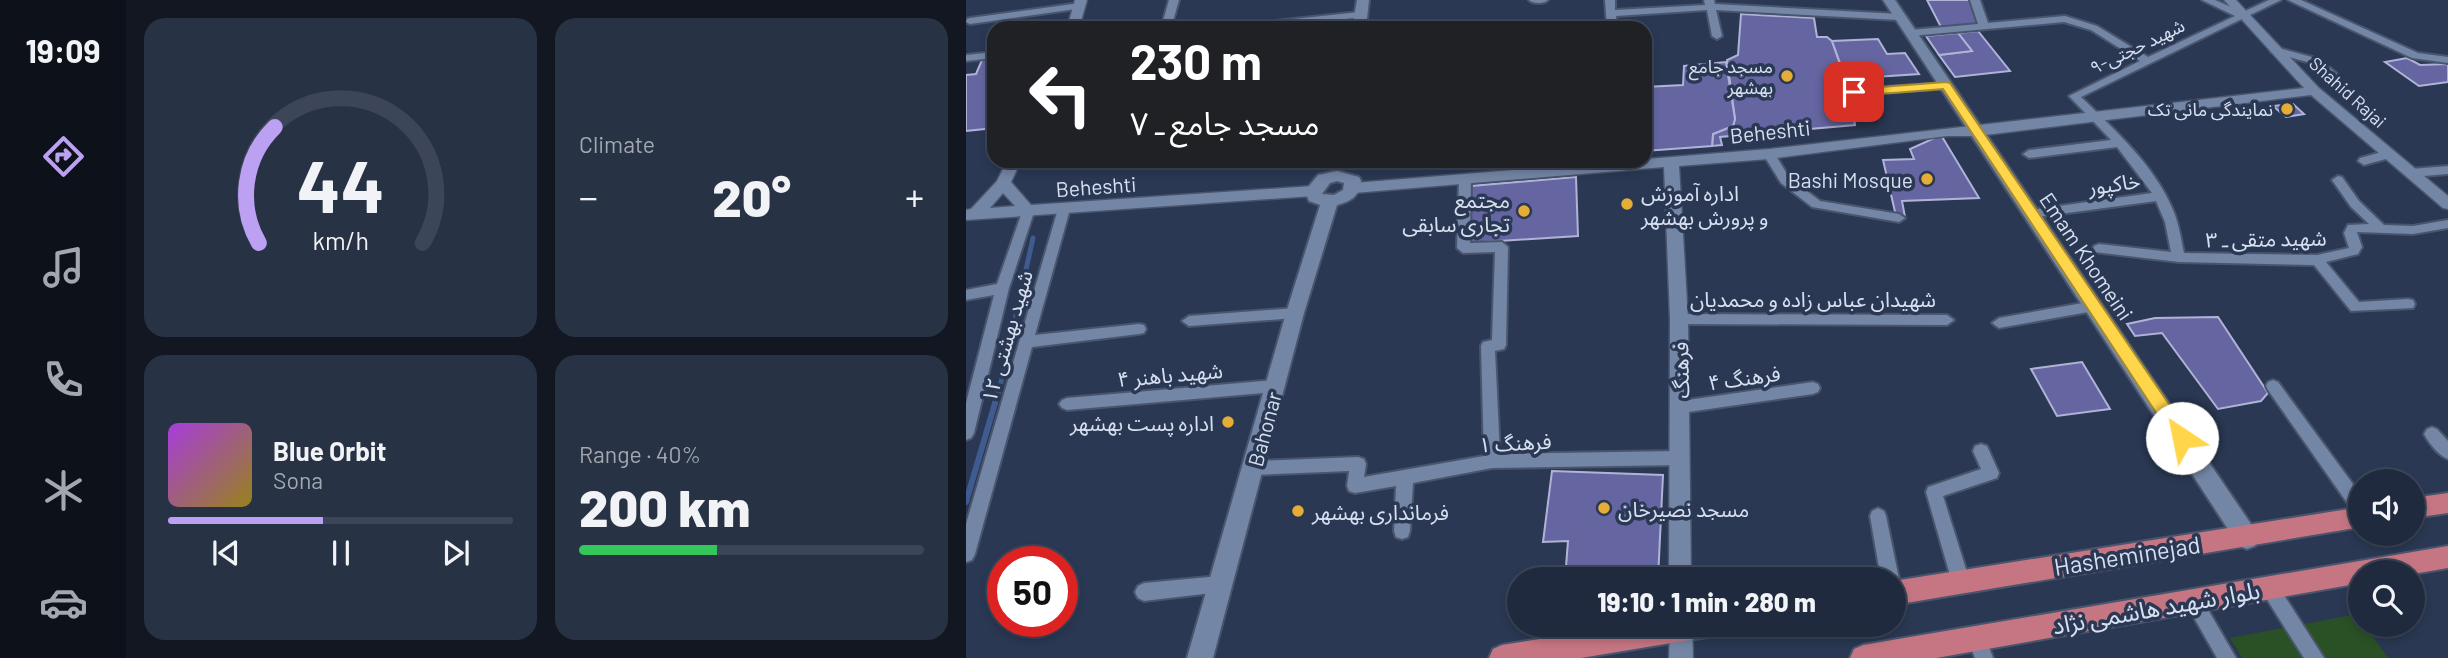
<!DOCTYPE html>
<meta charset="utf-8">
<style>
body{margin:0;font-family:Barlow,"Noto Sans Arabic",sans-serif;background:#283245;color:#f1f3f6;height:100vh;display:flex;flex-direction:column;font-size:26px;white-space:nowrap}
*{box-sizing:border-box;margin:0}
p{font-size:23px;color:#a2a7b0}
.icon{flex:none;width:38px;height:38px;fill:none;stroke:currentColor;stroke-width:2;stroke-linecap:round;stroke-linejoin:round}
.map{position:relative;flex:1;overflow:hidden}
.details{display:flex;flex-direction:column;gap:18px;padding:18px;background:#121722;width:840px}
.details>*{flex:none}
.top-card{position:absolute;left:21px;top:21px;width:665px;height:147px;border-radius:21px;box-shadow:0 4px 10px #0003,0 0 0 2px #3d4658;background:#202124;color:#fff;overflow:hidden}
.tools{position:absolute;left:1382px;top:469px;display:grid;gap:14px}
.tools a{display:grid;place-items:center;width:77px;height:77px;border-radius:50%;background:#202a3e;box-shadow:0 4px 10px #0003,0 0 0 2px #3d4658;font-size:35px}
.speed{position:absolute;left:21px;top:546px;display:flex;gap:14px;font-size:35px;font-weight:700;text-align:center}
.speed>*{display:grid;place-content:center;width:91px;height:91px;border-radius:50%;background:#202a3e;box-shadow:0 4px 10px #0003,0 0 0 2px #3d4658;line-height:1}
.speed .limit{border:10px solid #d22;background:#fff;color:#111}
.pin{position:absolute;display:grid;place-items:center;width:60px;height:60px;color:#fff;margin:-30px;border-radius:14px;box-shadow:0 4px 10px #0006}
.me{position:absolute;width:77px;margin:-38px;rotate:326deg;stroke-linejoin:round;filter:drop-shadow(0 0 5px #0008)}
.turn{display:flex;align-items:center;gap:24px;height:147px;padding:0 28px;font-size:32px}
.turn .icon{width:91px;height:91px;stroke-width:2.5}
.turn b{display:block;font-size:49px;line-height:60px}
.big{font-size:52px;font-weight:800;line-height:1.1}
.details .widget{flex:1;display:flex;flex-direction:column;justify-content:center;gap:10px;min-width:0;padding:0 24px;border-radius:21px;background:#283245}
.details .dial{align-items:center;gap:0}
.dial svg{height:182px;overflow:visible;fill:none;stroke:#3d4658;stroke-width:7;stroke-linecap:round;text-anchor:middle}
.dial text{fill:#f1f3f6;stroke:none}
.song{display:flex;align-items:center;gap:21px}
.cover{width:84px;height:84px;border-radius:10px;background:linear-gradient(135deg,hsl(280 70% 55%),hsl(50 70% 35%))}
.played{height:7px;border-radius:4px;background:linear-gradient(90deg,#bca0f2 45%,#3d4658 45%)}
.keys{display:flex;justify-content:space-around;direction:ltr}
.heat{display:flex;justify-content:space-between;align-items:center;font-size:38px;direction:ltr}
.charge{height:10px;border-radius:5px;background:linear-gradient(90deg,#34c759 40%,#3d4658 0)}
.details .tiles{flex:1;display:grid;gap:18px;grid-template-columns:repeat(2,1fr)}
.trip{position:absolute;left:541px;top:567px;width:399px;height:70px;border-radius:35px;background:#202a3e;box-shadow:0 4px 10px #0003,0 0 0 2px #3d4658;font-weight:800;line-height:70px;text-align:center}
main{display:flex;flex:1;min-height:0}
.dock{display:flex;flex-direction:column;width:126px;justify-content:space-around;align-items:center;background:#0d1119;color:#a2a7b0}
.dock .icon{width:49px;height:49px}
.dock .active{color:#bca0f2}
.dock b{font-size:32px;color:#f1f3f6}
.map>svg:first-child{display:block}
</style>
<main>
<nav class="dock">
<b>19:09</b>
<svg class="icon active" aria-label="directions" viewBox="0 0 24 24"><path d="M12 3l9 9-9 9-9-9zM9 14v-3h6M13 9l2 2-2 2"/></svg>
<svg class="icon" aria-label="music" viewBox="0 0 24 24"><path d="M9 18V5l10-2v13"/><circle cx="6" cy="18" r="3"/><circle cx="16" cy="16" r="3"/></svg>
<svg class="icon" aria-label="phone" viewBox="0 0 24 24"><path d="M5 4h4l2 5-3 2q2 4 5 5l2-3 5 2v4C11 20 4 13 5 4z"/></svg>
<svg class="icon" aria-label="climate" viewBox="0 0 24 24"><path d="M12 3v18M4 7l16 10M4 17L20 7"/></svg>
<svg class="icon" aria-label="car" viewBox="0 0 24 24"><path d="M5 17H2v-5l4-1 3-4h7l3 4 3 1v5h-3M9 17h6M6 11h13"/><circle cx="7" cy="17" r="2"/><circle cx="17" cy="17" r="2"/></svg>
</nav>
<section class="details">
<div class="tiles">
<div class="widget dial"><svg viewBox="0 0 100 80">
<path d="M14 69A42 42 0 1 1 86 69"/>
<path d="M14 69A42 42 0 0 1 21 18" stroke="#bca0f2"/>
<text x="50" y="56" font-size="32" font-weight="700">44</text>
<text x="50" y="72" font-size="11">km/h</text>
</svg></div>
<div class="widget"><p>Climate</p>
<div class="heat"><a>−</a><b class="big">20°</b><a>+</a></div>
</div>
<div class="widget">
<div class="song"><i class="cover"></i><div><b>Blue Orbit</b><p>Sona</p></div></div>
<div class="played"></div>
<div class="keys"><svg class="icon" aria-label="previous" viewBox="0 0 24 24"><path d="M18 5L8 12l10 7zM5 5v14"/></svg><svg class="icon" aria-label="pause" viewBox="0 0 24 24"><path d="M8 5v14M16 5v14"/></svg><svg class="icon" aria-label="next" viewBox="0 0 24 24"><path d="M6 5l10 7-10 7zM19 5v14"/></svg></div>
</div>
<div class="widget"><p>Range · 40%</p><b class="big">200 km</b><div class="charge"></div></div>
</div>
</section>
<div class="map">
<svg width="1482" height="658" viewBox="0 0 1482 658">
<rect width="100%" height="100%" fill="#2a3853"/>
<path fill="#2a5126" d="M1391 614 1395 625H1399L1422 658H1276L1264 638Z"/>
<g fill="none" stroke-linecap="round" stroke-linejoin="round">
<path stroke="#3f5b90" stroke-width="5" d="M34 387 67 238"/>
<path stroke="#3f5b90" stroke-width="6" d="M0 502 34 386"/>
</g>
<g fill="#6566a1" stroke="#b0b3d7" stroke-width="2">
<path d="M961 0H1005L1014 26 976 29Z"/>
<path d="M775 14 848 18 851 37H861L866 41 884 93 889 125 754 137 756 145 746 146 747 134 767 126 769 119 761 60 772 55Z"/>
<path d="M1012 31 1044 71 989 77 973 55 1006 51 992 33Z"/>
<path d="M992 33 1006 51 973 55 960 36Z"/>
<path d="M912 39 921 54 939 53 953 74 894 78 891 73 878 74 866 41Z"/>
<path d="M1441 58 1454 65 1482 64V82L1453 86 1419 62Z"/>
<path d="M28 59V128L0 131V75L10 74 16 60Z"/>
<path d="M760 62 769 119 767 126 747 134 746 146 679 151V87L717 85 718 66Z"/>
<path d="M1327 104 1338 114 1320 117 1307 106Z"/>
<path d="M975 135 1013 198 936 201 939 217 930 216 917 160 948 159 944 149Z"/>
<path d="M610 177 612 236 503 243 505 186Z"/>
<path d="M1252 317 1302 393 1295 401 1252 409 1196 333 1169 336 1161 324 1189 318Z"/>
<path d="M1116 362 1144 409 1091 416 1065 369Z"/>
<path d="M586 471 697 475 692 579H599L602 541 577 542Z"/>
</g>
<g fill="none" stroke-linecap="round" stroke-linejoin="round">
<defs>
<g id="minor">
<path d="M203 0H213L205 28H195Z"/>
<path d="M563 0H582C578 4 567 4 563 0Z"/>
<path d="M639 0H649V10L739 5 738 0H748L749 4 933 14 938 17 933 20 750 10 756 36 751 39 746 36 741 10 650 16 651 28H641Z"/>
<path d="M1004 0H1014L1022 23 1099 16 1131 26 1182 57 1269 16 1236 0H1249L1277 12 1303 0H1315L1115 97C1149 130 1189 166 1207 210 1213 224 1215 239 1218 253L1351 255 1383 248 1378 233 1382 225 1403 224 1385 207 1366 180 1372 176 1376 177 1393 201 1418 225 1447 226 1482 220V228L1447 234 1391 232 1396 247 1392 254 1360 262 1393 302 1442 299 1447 300 1449 304 1447 308 1385 311 1348 265 1213 262 1128 252 1127 249 1128 246 1133 244 1205 252 1199 222 1190 201 1065 218 1061 217 1059 214 1065 210 1186 193 1151 147 1063 158 1057 154 1063 150 1145 140 1103 96 1174 61 1125 30 1098 22 944 36 939 33 944 30 1012 24Z"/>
<path d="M1322 0H1335L1452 53 1482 57V63L1446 58Z"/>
<path d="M114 3 119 6 117 8 4 24 0 22 1 19 4 18Z"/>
<path d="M394 12 399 15 397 17 299 28H267L272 25Z"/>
<path d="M1309 47 1353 59 1375 77 1370 80 1366 79 1345 63 1305 52 1304 50Z"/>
<path d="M28 52V58L0 61V55Z"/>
<path d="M980 83 984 84V88L888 95 883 92 888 89Z"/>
<path d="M803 150 807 151 823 177 854 201 933 214 939 218 933 222 846 207 815 183 797 154Z"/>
<path d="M1423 150 1427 151V157L1398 165 1392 161 1394 158Z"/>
<path d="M1482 166V174L1445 177 1439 173 1445 169Z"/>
<path d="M499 175 505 179 504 243 536 242 542 247 540 345 538 349 529 351 534 454 713 451 719 453 721 458 719 463 713 465 526 468 447 483 444 531 442 537 436 539 430 537 428 531 430 486 389 493 383 491 381 486 383 471 288 475 282 473 280 468 282 463 288 461 392 457 398 459 400 464 398 477 518 456 515 346 517 342 526 340 529 252 497 253 491 248 493 179Z"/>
<path d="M98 205 104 209 69 335 173 324 178 325 180 329 178 333 173 334 66 347 9 554 6 560 0 562V524L92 209Z"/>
<path d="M62 208 68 212 43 288 8 433 5 438 0 440V403L28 295 0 300V290L31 284 56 212Z"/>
<path d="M1128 301 1135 306 1128 311 1033 328 1026 323 1033 318Z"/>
<path d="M329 308 336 313 329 318 223 326 216 321 223 316Z"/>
<path d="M713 314 981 315 988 320 981 325 713 324 706 319Z"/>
<path d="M309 380 314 382 316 386 314 390 309 392 101 410 96 408 93 404 96 400 101 398Z"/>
<path d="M1307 380 1312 382 1395 495V516L1389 514 1302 390 1300 386 1302 382Z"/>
<path d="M847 382 852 384 854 388 852 392 847 394 715 413 710 411 707 407 710 403 715 401Z"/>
<path d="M1466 427 1471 429 1482 441V459C1472 455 1463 443 1458 434L1461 429Z"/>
<path d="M1015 444 1021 446 1033 473 1031 478 977 496 1004 582 1001 588 995 590 989 588 986 582 960 492 962 487 1015 469 1007 451 1009 446Z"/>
<path d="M912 508 918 511 920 516 933 579 928 586V579H915L904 516 906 511Z"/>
<path d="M254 576 260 578 263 584 260 590 254 592 178 601 172 598 169 592 172 586 178 583Z"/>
<path d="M1303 578 1309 581 1358 658H1338L1297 593 1294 587 1297 581Z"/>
<path d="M1227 591 1233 594 1270 658H1251L1218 600 1221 594Z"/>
<path d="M1010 629 1017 631 1027 658H1009L1001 638 1003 631Z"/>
</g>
<g id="tertiary">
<path d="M109 0H121L113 28H101Z"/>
<path d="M1258 0H1270L1353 88 1482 196V209L1477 208 1345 95 1011 136H981L803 159 713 166 722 319 725 579H703L704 319 698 167 388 193 381 188 388 183 803 149 1338 88Z"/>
<path d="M41 161H55L45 182 65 205 347 186 355 191 347 196 0 220V210L5 209 31 181ZM37 193 49 206 24 208Z"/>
<path d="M704 625H726L727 658H703Z"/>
</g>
<g id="secondary">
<path d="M391 0H403L400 28H386Z"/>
<path d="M917 0H929L1289 530 1293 538 1289 546 1281 549 1273 546Z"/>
<path d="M371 171 393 177 395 181C393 196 386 201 371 205L338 313 247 658H221L320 313 354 205 343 201 339 191 352 175ZM371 181 378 183 377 190 368 195 356 194 364 183Z"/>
</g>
<g id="primary">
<path d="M1482 493V513L1447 518V498Z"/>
<path d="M1395 507V527L928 605V581Z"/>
<path d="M1482 546V568L1447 574 1395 572V583L970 658H884L888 649 897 645Z"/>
<path d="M664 625H754L750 634 741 637 615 658H523L527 649 536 645Z"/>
</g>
</defs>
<use href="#minor" stroke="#49556c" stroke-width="4"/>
<use href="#tertiary" stroke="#49556c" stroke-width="3"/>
<use href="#secondary" stroke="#49556c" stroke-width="4"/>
<use href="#primary" stroke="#49556c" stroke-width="4"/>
<use href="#minor" fill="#7486a5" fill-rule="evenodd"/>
<use href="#tertiary" fill="#7486a5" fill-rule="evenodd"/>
<use href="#secondary" fill="#7486a5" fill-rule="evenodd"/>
<use href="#primary" fill="#c67683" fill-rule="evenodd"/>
</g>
<path fill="#ffd54a" stroke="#a68a30" stroke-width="2" d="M980 82 984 83 1222 432 1225 438 1222 443 1216 445 1210 443 977 89 888 96 882 92 888 89Z"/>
<g fill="#e5ad35" stroke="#2a3853" stroke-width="2.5">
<circle cx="821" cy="76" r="7"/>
<circle cx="1321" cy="109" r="7"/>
<circle cx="961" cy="179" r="7"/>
<circle cx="661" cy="204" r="7"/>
<circle cx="558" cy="211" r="7"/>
<circle cx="262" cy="422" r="7"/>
<circle cx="638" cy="508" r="7"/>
<circle cx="332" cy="511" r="7"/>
</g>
<g text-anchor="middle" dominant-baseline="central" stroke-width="7" stroke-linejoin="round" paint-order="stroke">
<g font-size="18" fill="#d7e0f1" stroke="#2a3853">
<text transform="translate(1171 46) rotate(-26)">شهید حجتی-۹</text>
<text transform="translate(1382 92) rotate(42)">Shahid Rajai</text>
</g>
<g font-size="18" fill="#d7e0f1" stroke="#2a3853" text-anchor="end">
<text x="807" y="66">مسجد جامع<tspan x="807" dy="21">بهشهر</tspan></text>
<text x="1307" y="109">نمایندگی مانی تک</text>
</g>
<g font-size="21" fill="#d7e0f1" stroke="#2a3853">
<text transform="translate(804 131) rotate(-6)">Beheshti</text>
<text transform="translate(1148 183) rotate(-8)">خاکپور</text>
<text transform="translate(130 186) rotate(-4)">Beheshti</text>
<text transform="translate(1300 238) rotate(-1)">شهید متقی ـ ۳</text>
<text transform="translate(1121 256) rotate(56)">Emam Khomeini</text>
<text x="847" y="298">شهیدان عباس زاده و محمدیان</text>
<text transform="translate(40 336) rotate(-74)">شهید بهشتی ۱۲</text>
<text transform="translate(714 370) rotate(-91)">فرهنگ</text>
<text transform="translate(204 374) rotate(-5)">شهید باهنر ۴</text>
<text transform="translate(778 377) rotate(-8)">فرهنگ ۴</text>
<text transform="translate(298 429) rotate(-75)">Bahonar</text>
<text transform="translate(549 442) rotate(-3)">فرهنگ ۱</text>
</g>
<g font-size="21" fill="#d7e0f1" stroke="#2a3853" text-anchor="end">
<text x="947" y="179">Bashi Mosque</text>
<text x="675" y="192" text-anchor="start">اداره آموزش<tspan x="675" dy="24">و پرورش بهشهر</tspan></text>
<text x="544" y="199">مجتمع<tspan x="544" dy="24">تجاری سابقی</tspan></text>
<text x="248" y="422">اداره پست بهشهر</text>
<text x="652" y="508" text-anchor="start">مسجد نصیرخان</text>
<text x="346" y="511" text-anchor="start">فرمانداری بهشهر</text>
</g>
<g font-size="24" fill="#d7e0f1" stroke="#2a3853">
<text transform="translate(1161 555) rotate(-9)">Hasheminejad</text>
<text transform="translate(1190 607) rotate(-10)">بلوار شهید هاشمی نژاد</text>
</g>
</g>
</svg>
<div class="tools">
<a><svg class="icon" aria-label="sound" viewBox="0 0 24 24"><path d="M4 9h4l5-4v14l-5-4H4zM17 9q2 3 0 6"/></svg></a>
<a><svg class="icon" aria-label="search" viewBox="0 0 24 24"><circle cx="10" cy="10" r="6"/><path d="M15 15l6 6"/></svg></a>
</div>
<div class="speed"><div class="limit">50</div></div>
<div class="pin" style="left:888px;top:92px;background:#d93025"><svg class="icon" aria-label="arrive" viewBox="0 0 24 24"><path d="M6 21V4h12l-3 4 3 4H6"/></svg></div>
<svg class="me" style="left:1216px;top:438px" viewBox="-20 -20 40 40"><circle r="19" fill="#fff"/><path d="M0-13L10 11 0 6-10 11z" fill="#ffd54a"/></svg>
<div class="trip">19:10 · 1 min · 280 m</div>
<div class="top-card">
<div class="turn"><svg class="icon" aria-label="left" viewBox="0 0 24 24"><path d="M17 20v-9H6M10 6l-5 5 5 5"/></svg><div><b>230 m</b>مسجد جامع ـ ۷</div></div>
</div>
</div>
</main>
